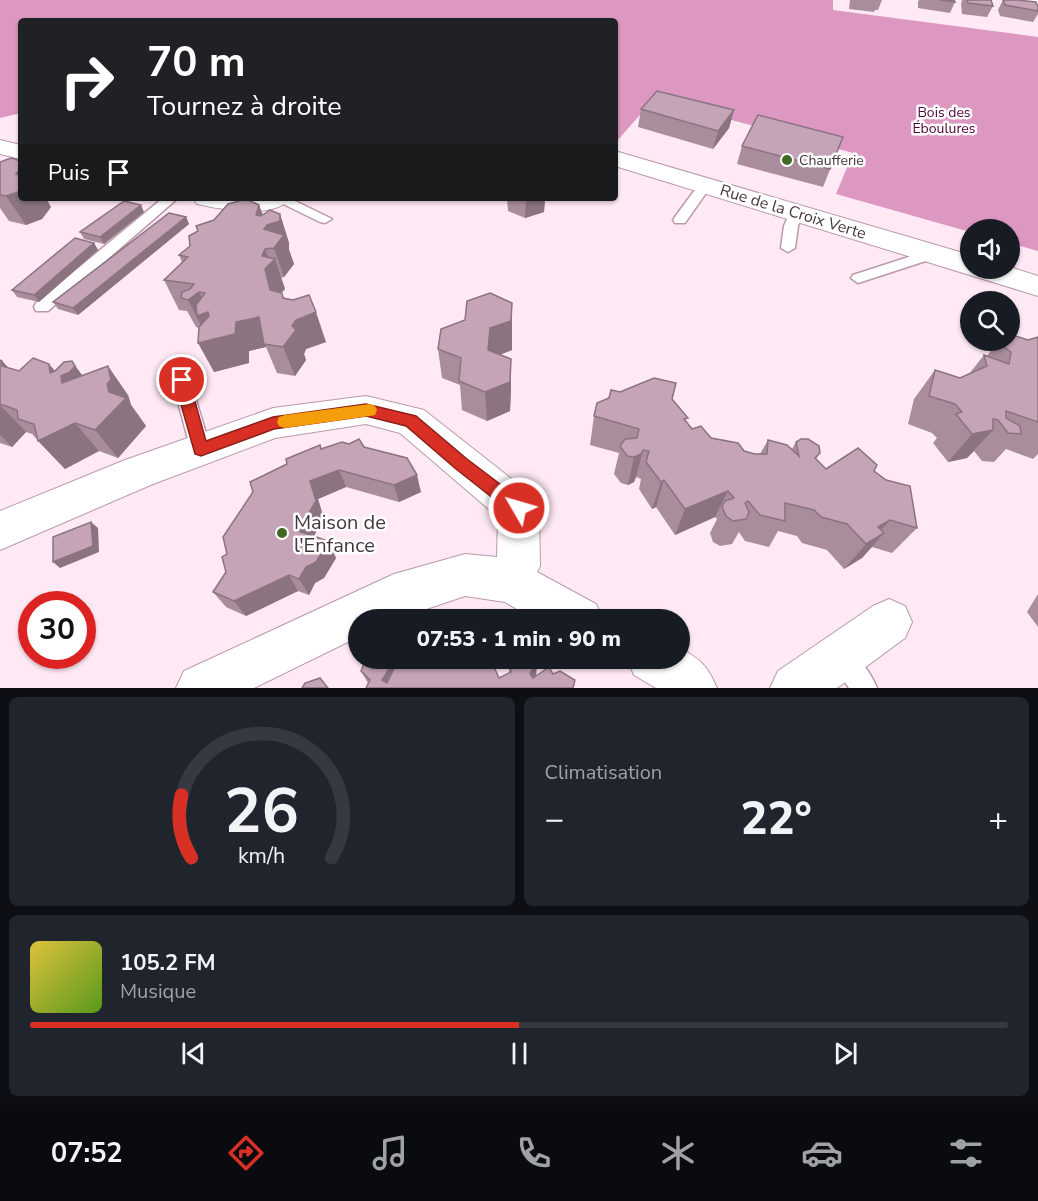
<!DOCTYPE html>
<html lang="fr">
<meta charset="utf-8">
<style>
body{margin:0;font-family:"Nunito Sans",sans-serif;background:#20242c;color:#f1f3f6;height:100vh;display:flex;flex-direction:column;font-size:22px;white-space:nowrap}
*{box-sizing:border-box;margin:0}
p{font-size:20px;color:#9ea1a6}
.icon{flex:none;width:33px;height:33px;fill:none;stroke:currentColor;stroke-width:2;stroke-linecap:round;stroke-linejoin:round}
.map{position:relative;height:688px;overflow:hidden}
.drawer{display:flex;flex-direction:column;gap:9px;padding:9px;background:#0d0f14;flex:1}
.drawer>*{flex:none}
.banner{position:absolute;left:18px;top:18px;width:600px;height:183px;border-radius:6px;box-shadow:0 2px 4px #0004;background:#202124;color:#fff;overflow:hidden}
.tools{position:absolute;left:960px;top:219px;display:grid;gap:12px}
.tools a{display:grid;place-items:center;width:60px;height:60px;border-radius:50%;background:#171b24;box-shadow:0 2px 4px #0004;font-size:30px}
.speed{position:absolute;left:18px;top:591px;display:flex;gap:12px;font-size:30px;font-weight:700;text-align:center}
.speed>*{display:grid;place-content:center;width:78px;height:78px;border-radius:50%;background:#171b24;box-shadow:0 2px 4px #0004;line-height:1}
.speed .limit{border:9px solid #d22;background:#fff;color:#111}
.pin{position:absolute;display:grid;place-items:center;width:51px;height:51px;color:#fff;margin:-26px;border:3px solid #fff;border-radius:50%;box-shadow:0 2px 6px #0007}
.me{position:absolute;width:66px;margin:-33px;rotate:308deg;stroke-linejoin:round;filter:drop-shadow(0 0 4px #0008)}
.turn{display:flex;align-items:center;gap:21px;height:126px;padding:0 30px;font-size:27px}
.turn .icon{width:78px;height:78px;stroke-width:2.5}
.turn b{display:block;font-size:42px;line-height:51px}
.then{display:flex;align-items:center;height:57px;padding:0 30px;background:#0003;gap:12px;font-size:22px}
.big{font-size:45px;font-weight:800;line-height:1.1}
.drawer .widget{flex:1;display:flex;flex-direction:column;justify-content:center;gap:9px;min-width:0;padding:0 21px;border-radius:9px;background:#20242c}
.drawer .dial{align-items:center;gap:0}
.dial svg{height:156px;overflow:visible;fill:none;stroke:#363941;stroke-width:7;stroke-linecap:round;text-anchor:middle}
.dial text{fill:#f1f3f6;stroke:none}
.song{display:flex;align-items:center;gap:18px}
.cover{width:72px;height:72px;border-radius:9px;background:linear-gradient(135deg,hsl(50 70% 55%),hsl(90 70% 35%))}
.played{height:6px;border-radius:3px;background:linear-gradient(90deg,#d93025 50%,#363941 50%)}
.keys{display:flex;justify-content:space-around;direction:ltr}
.heat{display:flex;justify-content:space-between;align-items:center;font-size:33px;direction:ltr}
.drawer .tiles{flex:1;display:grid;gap:9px;grid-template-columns:1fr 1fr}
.widget:last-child{grid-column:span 2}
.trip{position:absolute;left:348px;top:609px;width:342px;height:60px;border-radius:30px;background:#171b24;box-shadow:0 2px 4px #0004;font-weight:800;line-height:60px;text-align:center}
.menu{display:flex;height:96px;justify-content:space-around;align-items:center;background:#090b0e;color:#9ea1a6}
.menu .icon{width:42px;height:42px}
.menu .active{color:#d93025}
.menu b{font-size:27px;color:#f1f3f6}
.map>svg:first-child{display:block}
</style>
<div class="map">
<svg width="1038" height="688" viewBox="0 0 1038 688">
<rect width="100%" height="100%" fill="#ffe9f5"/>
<path fill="#dd98c1" d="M0 0H833V10L1038 37V251L1010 243V230H970V232L836 194 853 153 654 99 617 141 615 140V21H21V113L0 118Z"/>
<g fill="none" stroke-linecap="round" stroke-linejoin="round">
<defs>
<g id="service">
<path d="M705 182 711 186 685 223H675L673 220 675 217 700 183Z"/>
<path d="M163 198H178L48 311H36L34 307 36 303Z"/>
<path d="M271 198H289L332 219 325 223 320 222Z"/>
<path d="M796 209 803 213 798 226 795 248 788 252 781 248 784 226 791 210Z"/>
<path d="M933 249 940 254 938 257 858 283 851 278 853 275Z"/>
<path d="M181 373 187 375 190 380 211 450 208 456 201 458 194 456 191 450 172 380 175 375Z"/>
<path d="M841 646C856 652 871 673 877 688H849L833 666 829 658 833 650Z"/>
</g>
<g id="minor">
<path d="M1014 0H1038V7L1016 4Z"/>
<path d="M0 140 21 145V159L0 154Z"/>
<path d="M615 151 970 255V268L1010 267 1038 276V296L615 166Z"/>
<path d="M193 198H290C275 220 219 209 197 204Z"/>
<path d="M366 396 424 410 533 496 539 509 540 566 537 572 596 604 603 620H535L505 602 465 596 394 620H358V637L254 688H176L184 671 394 574 465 554 497 557 498 517 400 433 366 424 275 438 153 484 0 550V511L125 460 273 408Z"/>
<path d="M889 599 905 606 912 622 905 638 837 688H770L778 671 873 606Z"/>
<path d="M680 648C701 660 707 665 717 688H656L634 675 627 658H680Z"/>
</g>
</defs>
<use href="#service" stroke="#ba99ab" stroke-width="3"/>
<use href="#minor" stroke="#ba99ab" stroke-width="2"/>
<use href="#service" fill="#fff" fill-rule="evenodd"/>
<use href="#minor" fill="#fff" fill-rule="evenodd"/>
</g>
<g fill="#aa8d9d">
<path d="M850 0H882L878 10H875L874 12 849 9Z"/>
<path d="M919 0H954L955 2 950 13 918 8V2Z"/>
<path d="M962 0H991L993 6 987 17 962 14 961 4Z"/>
<path d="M1003 0H1017L1038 7V14L1033 22 1000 16 998 10Z"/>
<path d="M641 109 734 110 729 128 713 149 638 127Z"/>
<path d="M843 137 823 187 737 164 742 146Z"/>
<path d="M0 162 51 207 42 219 26 225 9 221 0 208Z"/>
<path d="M505 198H545L544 212 525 218 508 211 507 199Z"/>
<path d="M259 205 263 215 280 214 289 243V250L294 264 284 277 281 278 285 289 281 293 284 298 326 342 306 349 304 354 306 360 295 376 277 373 266 347 249 351V363L214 372 199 328 196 327 187 311 179 310 164 280 182 262 179 255Z"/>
<path d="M144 212 104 244 84 239 80 232Z"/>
<path d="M186 217 189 224 78 315 58 309 53 302Z"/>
<path d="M94 243 98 250 39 302 17 297 12 290Z"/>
<path d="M512 303V350L500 355 511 388 510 411 487 421 462 410 460 385 442 378 438 349Z"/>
<path d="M1038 337V454L1033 459 1006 449 994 462 982 461 974 451 967 458 948 462 933 443 937 438 932 433 908 424 914 399 935 370 960 378 969 374 984 355 987 356 999 340H1028Z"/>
<path d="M0 360 2 361 9 368 19 371 49 364 55 371 72 361 82 375 128 395 131 405 146 426 118 458 99 451 65 469 32 434 26 432 12 447 0 443Z"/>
<path d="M620 392 672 399 686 423 692 429 744 451 755 454H760L768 440 792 449 796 442 820 453 816 459 826 469 874 471 917 528 892 553 872 547 862 558 844 569 827 550 802 543 797 536 778 531 769 547 745 541 739 532 732 544 720 546 713 542 710 533 717 519 715 517 675 535 656 507 652 509 639 489 641 479 636 477 634 482 628 485 621 483 614 474 619 453 590 445 594 416 609 398Z"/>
<path d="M349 444 364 447 421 492 399 502 346 487 318 499 324 519 314 536 328 541 336 558 324 578 315 583 309 595 298 591 246 616 226 607 213 592 226 572 227 554 322 449Z"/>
<path d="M1038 594V627L1027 612Z"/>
<path d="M389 658 394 670 499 678 509 673V658L536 675 553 674 574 688 368 683 361 671Z"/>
</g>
<g fill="#8b7380">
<path d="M734 110 729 128 713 149 718 131Z"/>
<path d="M21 168V181L16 174Z"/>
<path d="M21 191V198H46L51 207 42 219 26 225 6 196Z"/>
<path d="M526 198H545L544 212 525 218Z"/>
<path d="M141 205 144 212 104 244 100 237Z"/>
<path d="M259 205 267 226 280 214 289 243V250L294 264 284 277 274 248 256 215Z"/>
<path d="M186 217 189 224 78 315 73 308Z"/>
<path d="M94 243 98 250 39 302 34 295Z"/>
<path d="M265 249 271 263 275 259 285 289 276 298 270 290 262 256Z"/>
<path d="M199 292 221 337 236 322 259 317 266 347 249 351V363L214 372 198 343 203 329 188 300Z"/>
<path d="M512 303V350L491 358 488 350 490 328Z"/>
<path d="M316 312 326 342 306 349 304 354 306 360 295 376 283 347 296 320Z"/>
<path d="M511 359V388L510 411 487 421 485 392Z"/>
<path d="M2 361 28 390 2 366Z"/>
<path d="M49 364 61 379V376L75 366 97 395 73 396 50 373Z"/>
<path d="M108 366 128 395 131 405 146 426 118 458 95 430 107 384Z"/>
<path d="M0 405 26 432 12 447 0 435Z"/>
<path d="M75 423 99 451 65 469 38 441Z"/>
<path d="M993 430 967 458 948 462 972 434Z"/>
<path d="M643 450 636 477 634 482 628 485 634 457Z"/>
<path d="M339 470 346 487 318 499 324 519 307 547 298 531 310 481Z"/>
<path d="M417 475 421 492 399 502 394 485Z"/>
<path d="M664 480 656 507 652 509 661 482Z"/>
<path d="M728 491 715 517 675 535 685 509Z"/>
<path d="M890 520 872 540 884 533 862 558 844 569 866 544 878 527Z"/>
<path d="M91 522 98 528 99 552 60 568 53 562Z"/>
<path d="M328 541 336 558 324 578 315 583 309 595 299 579 306 567Z"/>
<path d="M289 575 298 591 246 616 234 601Z"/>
<path d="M388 658 396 675 387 688 382 680Z"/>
<path d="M537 661 536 681 530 674Z"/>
</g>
<g fill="#c6a4b7" stroke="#8b7380" stroke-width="1.5">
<path d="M940 0H954L955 2Z"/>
<path d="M967 0H991L993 6 968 3Z"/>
<path d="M1003 0H1017L1036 2 1038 7V11L1005 5Z"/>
<path d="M657 91 734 110 718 131 641 109Z"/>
<path d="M758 115 843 137 830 169 742 146Z"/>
<path d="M11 158 21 161V168L16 174 21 175V191L6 196 0 195V162Z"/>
<path d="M246 199 259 205 256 215 261 216 270 210 280 214V221L267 225 264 229 284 235 274 248 265 249 262 256 275 259 265 269 270 290 282 293 283 298 293 300 309 295 316 312 296 320 292 326 296 330 283 347 264 344 259 317 236 322 235 334 198 343 199 327 209 316 208 312 197 316 196 305 205 293 199 292 188 300 181 298 182 292 190 289 194 284 164 280 188 257 179 255 190 246 189 236 198 231 196 226 214 220 228 204Z"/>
<path d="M124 201 141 205 100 237 80 232Z"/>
<path d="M169 213 186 217 73 308 53 302Z"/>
<path d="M75 238 94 243 34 295 12 290Z"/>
<path d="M490 293 512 303 511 321 490 328 488 350 511 359 510 382 485 392 459 381 461 358 438 349 441 329 465 320 467 301Z"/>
<path d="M1010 334 1028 340 1038 337V422L1006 411V418L1020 426 1021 434 1008 433 998 420 993 419V430L972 434 956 414 962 412 955 404 929 396 935 370 960 378 987 366 984 355 1009 364 1011 352 1004 347 1005 340H1010Z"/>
<path d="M33 358 49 364 50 373 55 371 64 362 72 361 75 366 70 372 61 376 62 383 108 366 111 380 107 384 109 392 126 398 95 430 75 423 38 441 34 424 18 419 17 410 0 404V360L2 361V366L19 371Z"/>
<path d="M654 378 676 383 672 399 688 418 684 419 692 429 701 426 711 438 738 443 744 451 755 454H767L768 440 787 445 799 456 796 442 801 439H808L819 446 820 453 815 458 826 469 858 448 877 465 874 471 886 480 910 486 917 528 890 520 878 527 884 533 866 544 847 524 821 517 814 510 785 503V521L760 515 748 501 745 503 749 512 746 519 733 521 726 516 722 507 725 501 734 498 728 491 685 509 664 480 661 482 646 462 649 451 643 450 641 454 634 457 627 456 620 446 625 439 637 438 639 429 594 416 597 403 609 398 611 390 620 392Z"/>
<path d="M359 439 364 447 407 458 417 475 394 485 339 470 310 481 316 501 298 531 328 541 316 562 306 567 299 579 289 575 234 601 213 592 226 572 222 557 227 554 223 537 253 492 250 482 287 464 286 459 320 445 321 449 342 442 349 444Z"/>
<path d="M91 522 93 546 53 562V537Z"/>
<path d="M366 658H388L391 666 382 680 387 683 399 658H490L499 678 511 672 509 658H537V661L530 674 533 678 549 667 553 674 560 671 575 680 573 688H366L370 680 361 671Z"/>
<path d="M320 678 328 688H302L305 683Z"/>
</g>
<path fill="#d93025" stroke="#8d1f18" stroke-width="1.5" d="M182 374 187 376 189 380 206 441 273 417 366 404 416 416 467 459 525 503 527 508 525 514 519 516 513 514 456 469 406 426 366 416 274 429 201 456 195 454 174 380 176 376Z"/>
<path fill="#f59e0b" d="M370 404 375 406 377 410 375 415 370 416 285 428 279 426 277 422 279 417 285 415Z"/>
<g fill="#426924" stroke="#fff" stroke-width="2">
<circle cx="787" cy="160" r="6"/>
<circle cx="282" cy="533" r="6"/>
</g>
<g text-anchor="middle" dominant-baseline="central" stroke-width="5" stroke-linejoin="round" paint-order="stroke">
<g font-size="14" fill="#50003a" stroke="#fff">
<text x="944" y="112">Bois des<tspan x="944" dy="16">Éboulures</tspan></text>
</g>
<g font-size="14" fill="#44363e" stroke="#fff" text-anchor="start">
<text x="799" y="160">Chaufferie</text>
</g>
<g font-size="16" fill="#44363e" stroke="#fff">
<text transform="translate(793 212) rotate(17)">Rue de la Croix Verte</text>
</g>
<g font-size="20" fill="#44363e" stroke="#fff" text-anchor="start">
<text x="294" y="522">Maison de<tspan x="294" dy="23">l'Enfance</tspan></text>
</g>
</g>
</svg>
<div class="tools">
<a><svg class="icon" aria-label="sound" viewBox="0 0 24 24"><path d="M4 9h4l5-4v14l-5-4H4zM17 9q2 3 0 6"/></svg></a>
<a><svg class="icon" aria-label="search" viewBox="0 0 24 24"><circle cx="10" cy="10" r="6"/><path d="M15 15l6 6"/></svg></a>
</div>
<div class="speed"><div class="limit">30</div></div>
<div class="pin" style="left:182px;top:380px;background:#d93025"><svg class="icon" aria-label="arrive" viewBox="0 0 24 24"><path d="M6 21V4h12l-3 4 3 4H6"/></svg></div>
<svg class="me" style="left:519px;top:508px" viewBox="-20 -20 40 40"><circle r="17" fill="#d93025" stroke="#fff" stroke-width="3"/><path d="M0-11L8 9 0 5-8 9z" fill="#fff"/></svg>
<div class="trip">07:53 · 1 min · 90 m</div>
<div class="banner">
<div class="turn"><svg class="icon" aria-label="right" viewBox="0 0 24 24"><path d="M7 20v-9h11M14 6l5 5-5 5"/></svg><div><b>70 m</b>Tournez à droite</div></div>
<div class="then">Puis<svg class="icon" aria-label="arrive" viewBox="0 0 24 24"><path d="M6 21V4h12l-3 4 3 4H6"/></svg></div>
</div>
</div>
<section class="drawer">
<div class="tiles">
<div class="widget dial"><svg viewBox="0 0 100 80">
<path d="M14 69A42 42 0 1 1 86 69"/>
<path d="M14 69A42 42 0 0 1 9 37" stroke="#d93025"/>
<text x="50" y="56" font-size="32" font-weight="700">26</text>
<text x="50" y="72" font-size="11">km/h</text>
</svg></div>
<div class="widget"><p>Climatisation</p>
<div class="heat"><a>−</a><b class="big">22°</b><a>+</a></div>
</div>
<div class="widget">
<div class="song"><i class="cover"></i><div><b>105.2 FM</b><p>Musique</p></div></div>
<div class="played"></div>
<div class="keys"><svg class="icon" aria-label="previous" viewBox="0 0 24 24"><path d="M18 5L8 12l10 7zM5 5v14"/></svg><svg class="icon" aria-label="pause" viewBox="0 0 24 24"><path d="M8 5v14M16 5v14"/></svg><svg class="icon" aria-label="next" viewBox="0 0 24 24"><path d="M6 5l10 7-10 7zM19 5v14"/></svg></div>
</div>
</div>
</section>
<nav class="menu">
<b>07:52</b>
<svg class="icon active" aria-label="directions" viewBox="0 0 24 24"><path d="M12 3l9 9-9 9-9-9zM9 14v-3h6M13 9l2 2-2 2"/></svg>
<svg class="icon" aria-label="music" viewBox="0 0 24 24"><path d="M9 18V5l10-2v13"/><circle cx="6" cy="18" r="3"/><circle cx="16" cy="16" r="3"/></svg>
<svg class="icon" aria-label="phone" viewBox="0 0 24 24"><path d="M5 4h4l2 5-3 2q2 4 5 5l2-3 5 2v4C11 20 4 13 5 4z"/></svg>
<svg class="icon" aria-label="climate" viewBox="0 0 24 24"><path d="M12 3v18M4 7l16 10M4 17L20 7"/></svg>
<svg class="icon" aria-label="car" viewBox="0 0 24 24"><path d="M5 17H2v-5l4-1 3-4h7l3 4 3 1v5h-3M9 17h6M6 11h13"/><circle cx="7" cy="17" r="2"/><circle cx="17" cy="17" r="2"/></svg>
<svg class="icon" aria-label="filters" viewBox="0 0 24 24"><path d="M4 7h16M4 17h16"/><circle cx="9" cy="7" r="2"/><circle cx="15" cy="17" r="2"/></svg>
</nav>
